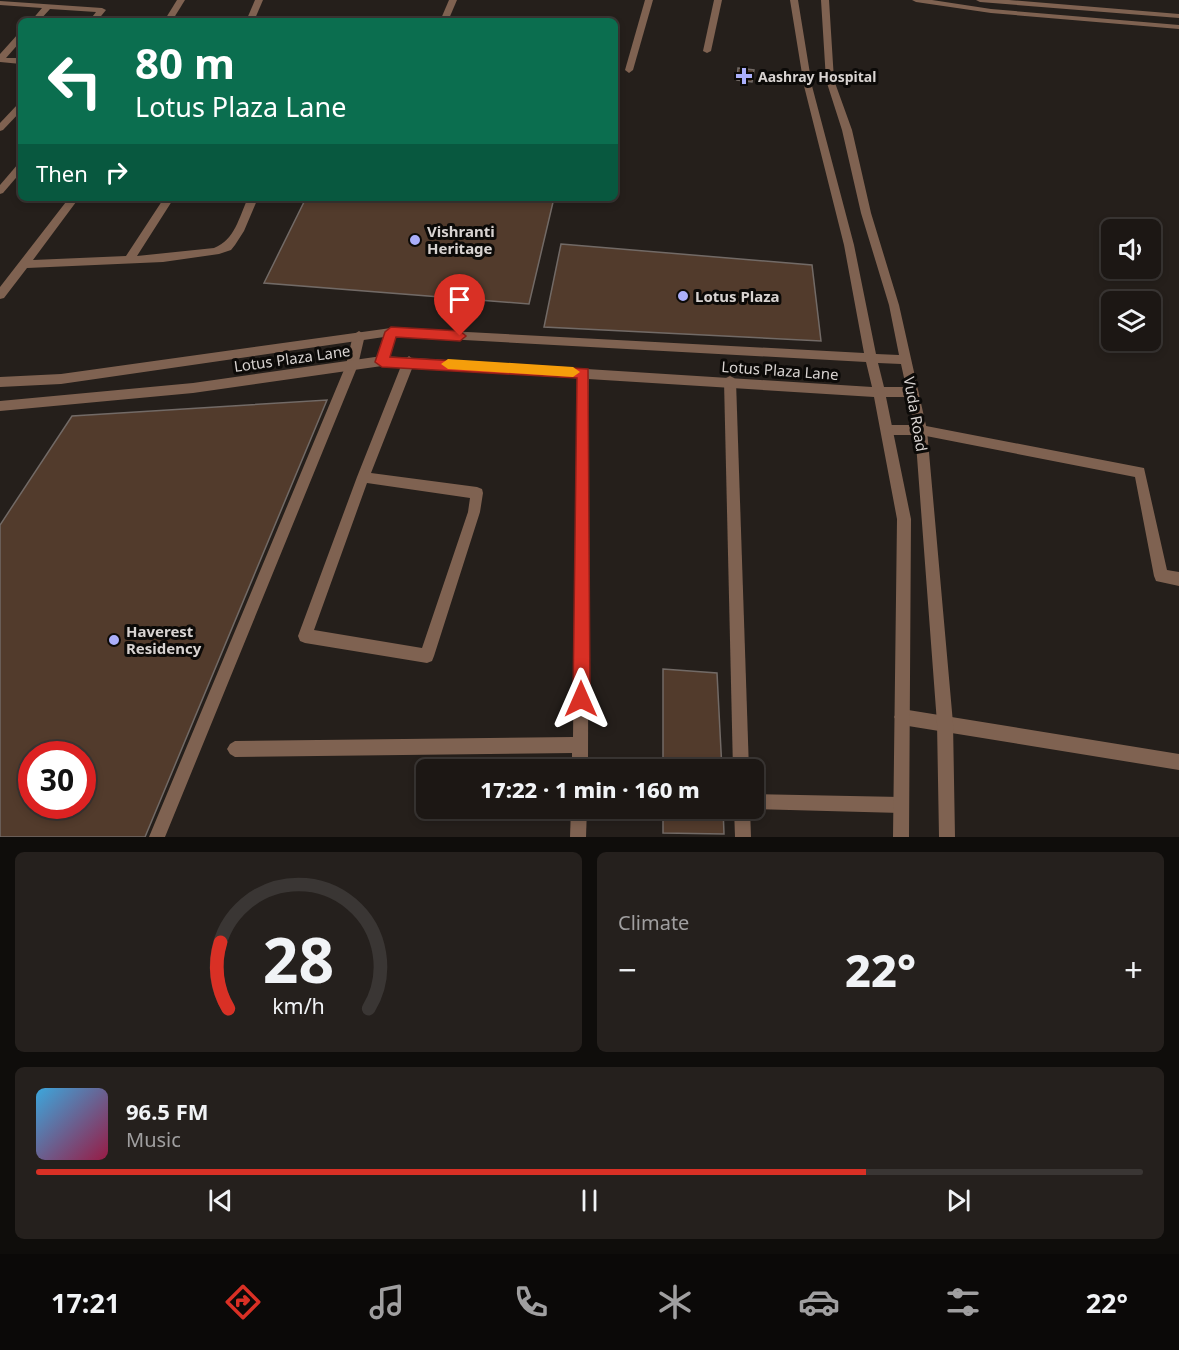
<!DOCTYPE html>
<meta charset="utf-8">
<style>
body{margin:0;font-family:"Noto Sans",sans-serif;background:#25201d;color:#f1f3f6;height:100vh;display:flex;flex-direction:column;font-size:22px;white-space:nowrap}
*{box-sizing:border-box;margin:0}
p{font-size:20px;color:#a09fa0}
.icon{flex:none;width:33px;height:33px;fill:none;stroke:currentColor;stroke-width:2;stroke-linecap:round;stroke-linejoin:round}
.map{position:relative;height:837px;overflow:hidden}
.details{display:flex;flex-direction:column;gap:15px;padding:15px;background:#0f0d0b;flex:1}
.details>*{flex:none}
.top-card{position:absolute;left:18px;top:18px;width:600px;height:183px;border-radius:9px;box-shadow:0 3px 9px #0003,0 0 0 2px #3a3634;background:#0b6e4f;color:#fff;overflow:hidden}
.controls{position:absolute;left:1101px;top:219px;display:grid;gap:12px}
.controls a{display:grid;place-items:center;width:60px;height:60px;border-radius:9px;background:#1c1714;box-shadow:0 3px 9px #0003,0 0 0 2px #3a3634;font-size:30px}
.speed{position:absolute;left:18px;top:741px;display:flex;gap:12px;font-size:30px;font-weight:700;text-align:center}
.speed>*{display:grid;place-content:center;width:78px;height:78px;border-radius:50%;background:#1c1714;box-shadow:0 3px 9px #0003,0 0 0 2px #3a3634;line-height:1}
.speed .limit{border:9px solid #d22;background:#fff;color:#111}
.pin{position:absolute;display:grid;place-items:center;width:51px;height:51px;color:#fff;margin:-62px -26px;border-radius:50% 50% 50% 0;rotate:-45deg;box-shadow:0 0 6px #0007}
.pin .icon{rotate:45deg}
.me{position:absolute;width:66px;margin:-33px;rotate:0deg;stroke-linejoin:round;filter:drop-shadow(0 0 4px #0008)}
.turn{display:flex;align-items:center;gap:21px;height:126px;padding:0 18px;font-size:27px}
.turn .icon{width:78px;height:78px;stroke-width:2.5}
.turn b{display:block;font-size:42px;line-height:51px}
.then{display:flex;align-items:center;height:57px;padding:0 18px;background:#0003;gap:12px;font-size:22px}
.big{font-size:45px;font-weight:800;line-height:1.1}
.details .card{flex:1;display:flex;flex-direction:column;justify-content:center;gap:9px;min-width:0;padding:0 21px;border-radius:9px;background:#25201d}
.details .dial{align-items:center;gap:0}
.dial svg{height:156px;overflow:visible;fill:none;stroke:#3a3634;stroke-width:7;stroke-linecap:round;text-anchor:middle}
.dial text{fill:#f1f3f6;stroke:none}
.song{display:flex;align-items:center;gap:18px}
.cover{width:72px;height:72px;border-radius:9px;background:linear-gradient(135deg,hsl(200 70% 55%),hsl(340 70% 35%))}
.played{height:6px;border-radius:3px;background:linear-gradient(90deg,#d93025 75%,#3a3634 75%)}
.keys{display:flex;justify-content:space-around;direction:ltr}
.heat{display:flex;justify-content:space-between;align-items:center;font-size:33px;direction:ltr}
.details .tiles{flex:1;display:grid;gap:15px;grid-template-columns:1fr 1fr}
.card:last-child{grid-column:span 2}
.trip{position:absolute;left:416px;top:759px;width:348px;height:60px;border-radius:9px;background:#1c1714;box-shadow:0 3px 9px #0003,0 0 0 2px #3a3634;font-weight:800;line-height:60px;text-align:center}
.tabs{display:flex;height:96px;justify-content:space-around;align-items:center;background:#0b0908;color:#a09fa0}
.tabs .icon{width:42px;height:42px}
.tabs .current{color:#d93025}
.tabs b{font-size:27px;color:#f1f3f6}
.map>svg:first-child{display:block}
</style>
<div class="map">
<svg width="1179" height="837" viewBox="0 0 1179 837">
<rect width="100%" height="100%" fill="#251f1b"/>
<g fill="#523b2c" stroke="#726a66" stroke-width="1.5" fill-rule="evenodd">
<path d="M738 68 754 70 752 82 737 80Z"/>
<path d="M306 198H554L529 304 264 283Z"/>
<path d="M561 244 812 265 821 341 544 327Z"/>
<path d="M327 400 145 837H0V525L72 416ZM32 754H82V806H32Z"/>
<path d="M663 669 717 673 722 770H663Z"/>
<path d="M663 808H723L724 834 663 833Z"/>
</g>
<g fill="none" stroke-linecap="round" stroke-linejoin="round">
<g fill="#7f6251" fill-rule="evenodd">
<path d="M177 0H185L172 21H164Z"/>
<path d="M255 0H263L254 21H246Z"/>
<path d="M449 0H457L448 21H440Z"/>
<path d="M645 0H653L633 70 629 73 625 70Z"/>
<path d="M714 0H722L711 51 707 53 703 51Z"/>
<path d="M0 1 102 8 106 10 97 21H89L96 12 50 9 39 21H31L42 8 0 5Z"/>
<path d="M18 34H21V41L6 58H21V64L0 62V54Z"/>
<path d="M21 103V111L3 130 0 131V123L18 104Z"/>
<path d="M21 163V172L3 193 0 194V185L18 164Z"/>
<path d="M69 198H79L33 260 126 256 164 198H174L137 256 214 248C235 240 239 217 248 198H258L244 231 235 245 231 250 219 254 163 262 27 268 4 298 0 299V287Z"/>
<path d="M391 328 397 332 388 361 382 366 376 361 385 332Z"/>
<path d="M359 331 365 335 358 365 165 837H149L346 365 353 335Z"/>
<path d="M409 356 415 361 371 473 477 487 482 489 483 493 480 512 434 656 432 661 427 663 305 643 300 641 298 636 357 477 403 361ZM367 483 470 498 468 512 422 648 314 630Z"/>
<path d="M583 368 587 370 589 373 588 770H572V753L235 757 230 754 227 749 230 744 235 741 573 737 577 373 579 370Z"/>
<path d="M730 376 734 378 736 381 749 770H733L724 381 726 378Z"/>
<path d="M888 425H921L1144 468 1167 570 1179 572V586L1156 581 1154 576 1135 477 921 435H888L884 434 882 430 884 426Z"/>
<path d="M902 709 1179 754V770L902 725 897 722 894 717 897 712Z"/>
<path d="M753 794 901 797 907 799 909 805 907 811 901 813 750 809 751 837H735L734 808H753Z"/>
<path d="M571 808H587L586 837H570Z"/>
</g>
<g fill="#7f6251" fill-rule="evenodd">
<path d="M790 0H798L812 86 854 245 876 354 899 355 889 305 861 213 842 130 826 80 821 0H829L834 80 852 130 871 213 899 305 927 430 953 723 955 837H939L937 723 915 430 908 397H886L911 519 909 837H893L897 519 874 397 382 366 193 393 0 411V401L193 383 382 356 872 387 866 362 391 336 61 384 0 387V377L61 374 391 328 864 353 844 245 804 86ZM878 363 901 364 906 387H884Z"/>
<path d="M912 0H932L991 9 1179 25V29L991 13 916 2Z"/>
<path d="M976 0H1009L1179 14V18L980 2Z"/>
</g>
</g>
<path fill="#d93025" stroke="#8d1f18" stroke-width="1.5" d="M391 327 460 331 466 336 460 341 396 337 390 357 588 369 590 699 587 705 581 707 575 705 573 699 577 378 382 367 375 362 385 332Z"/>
<path fill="#f59e0b" d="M448 359 573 367 580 372 573 377 448 369 441 364Z"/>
<g fill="#abaffb" stroke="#0c0a08" stroke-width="2">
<path d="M741 67h6v6h6v6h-6v6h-6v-6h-6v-6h6z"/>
<circle cx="415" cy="240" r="6"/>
<circle cx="683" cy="296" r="6"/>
<circle cx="114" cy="640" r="6"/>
</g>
<g text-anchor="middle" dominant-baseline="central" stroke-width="6" stroke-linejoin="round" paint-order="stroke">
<g font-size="14" font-weight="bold" fill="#d8d3d1" stroke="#0c0a08" text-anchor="start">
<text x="758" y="76">Aashray Hospital</text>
</g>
<g font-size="15" font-weight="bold" fill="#d8d3d1" stroke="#0c0a08" text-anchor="start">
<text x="427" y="231">Vishranti<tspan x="427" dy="17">Heritage</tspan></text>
<text x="695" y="296">Lotus Plaza</text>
<text x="126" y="631">Haverest<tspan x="126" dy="17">Residency</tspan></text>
</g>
<g font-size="15" fill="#d8d3d1" stroke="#0c0a08">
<text transform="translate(292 358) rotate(-8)">Lotus Plaza Lane</text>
<text transform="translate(780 370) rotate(4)">Lotus Plaza Lane</text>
<text transform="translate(916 414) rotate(80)">Vuda Road</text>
</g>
</g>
</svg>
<div class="controls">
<a><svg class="icon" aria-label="sound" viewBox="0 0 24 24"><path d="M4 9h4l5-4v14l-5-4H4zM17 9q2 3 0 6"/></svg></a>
<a><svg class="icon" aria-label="layers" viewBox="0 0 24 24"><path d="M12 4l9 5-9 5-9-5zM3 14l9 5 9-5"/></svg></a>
</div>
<div class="speed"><div class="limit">30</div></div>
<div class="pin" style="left:460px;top:336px;background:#d93025"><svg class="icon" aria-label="arrive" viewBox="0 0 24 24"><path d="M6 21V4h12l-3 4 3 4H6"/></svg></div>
<svg class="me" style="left:581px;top:699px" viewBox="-20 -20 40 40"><path d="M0-17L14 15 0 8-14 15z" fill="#d93025" stroke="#fff" stroke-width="4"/></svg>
<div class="trip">17:22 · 1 min · 160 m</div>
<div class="top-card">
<div class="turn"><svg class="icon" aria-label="left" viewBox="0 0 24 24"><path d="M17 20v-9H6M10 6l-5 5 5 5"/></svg><div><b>80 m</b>Lotus Plaza Lane</div></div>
<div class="then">Then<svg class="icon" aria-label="right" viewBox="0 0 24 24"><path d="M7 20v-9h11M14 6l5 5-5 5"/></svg></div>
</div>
</div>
<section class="details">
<div class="tiles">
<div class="card dial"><svg viewBox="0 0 100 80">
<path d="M14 69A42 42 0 1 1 86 69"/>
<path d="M14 69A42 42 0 0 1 10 35" stroke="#d93025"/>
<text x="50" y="56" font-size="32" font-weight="700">28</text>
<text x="50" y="72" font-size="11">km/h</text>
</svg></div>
<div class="card"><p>Climate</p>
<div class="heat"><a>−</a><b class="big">22°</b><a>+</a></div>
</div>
<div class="card">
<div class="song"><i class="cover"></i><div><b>96.5 FM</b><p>Music</p></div></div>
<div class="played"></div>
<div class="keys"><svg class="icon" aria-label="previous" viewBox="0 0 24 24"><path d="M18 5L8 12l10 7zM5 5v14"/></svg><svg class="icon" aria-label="pause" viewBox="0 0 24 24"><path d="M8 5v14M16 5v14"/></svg><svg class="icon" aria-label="next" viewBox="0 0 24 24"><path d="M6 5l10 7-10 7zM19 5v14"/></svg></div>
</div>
</div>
</section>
<nav class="tabs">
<b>17:21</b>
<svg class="icon current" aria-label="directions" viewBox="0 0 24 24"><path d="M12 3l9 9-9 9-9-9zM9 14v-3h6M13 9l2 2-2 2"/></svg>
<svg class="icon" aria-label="music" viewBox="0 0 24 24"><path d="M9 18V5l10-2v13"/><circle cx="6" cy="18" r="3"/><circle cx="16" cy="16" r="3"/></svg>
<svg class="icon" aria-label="phone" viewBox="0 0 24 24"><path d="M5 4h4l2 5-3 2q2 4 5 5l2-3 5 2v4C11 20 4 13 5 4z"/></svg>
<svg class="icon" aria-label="climate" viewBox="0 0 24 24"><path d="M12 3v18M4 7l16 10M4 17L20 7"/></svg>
<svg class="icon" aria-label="car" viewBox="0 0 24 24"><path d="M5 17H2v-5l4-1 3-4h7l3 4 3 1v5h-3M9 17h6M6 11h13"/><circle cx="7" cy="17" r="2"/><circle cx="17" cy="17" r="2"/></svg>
<svg class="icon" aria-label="filters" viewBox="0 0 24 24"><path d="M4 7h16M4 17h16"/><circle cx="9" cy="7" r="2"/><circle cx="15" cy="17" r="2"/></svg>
<b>22°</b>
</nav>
